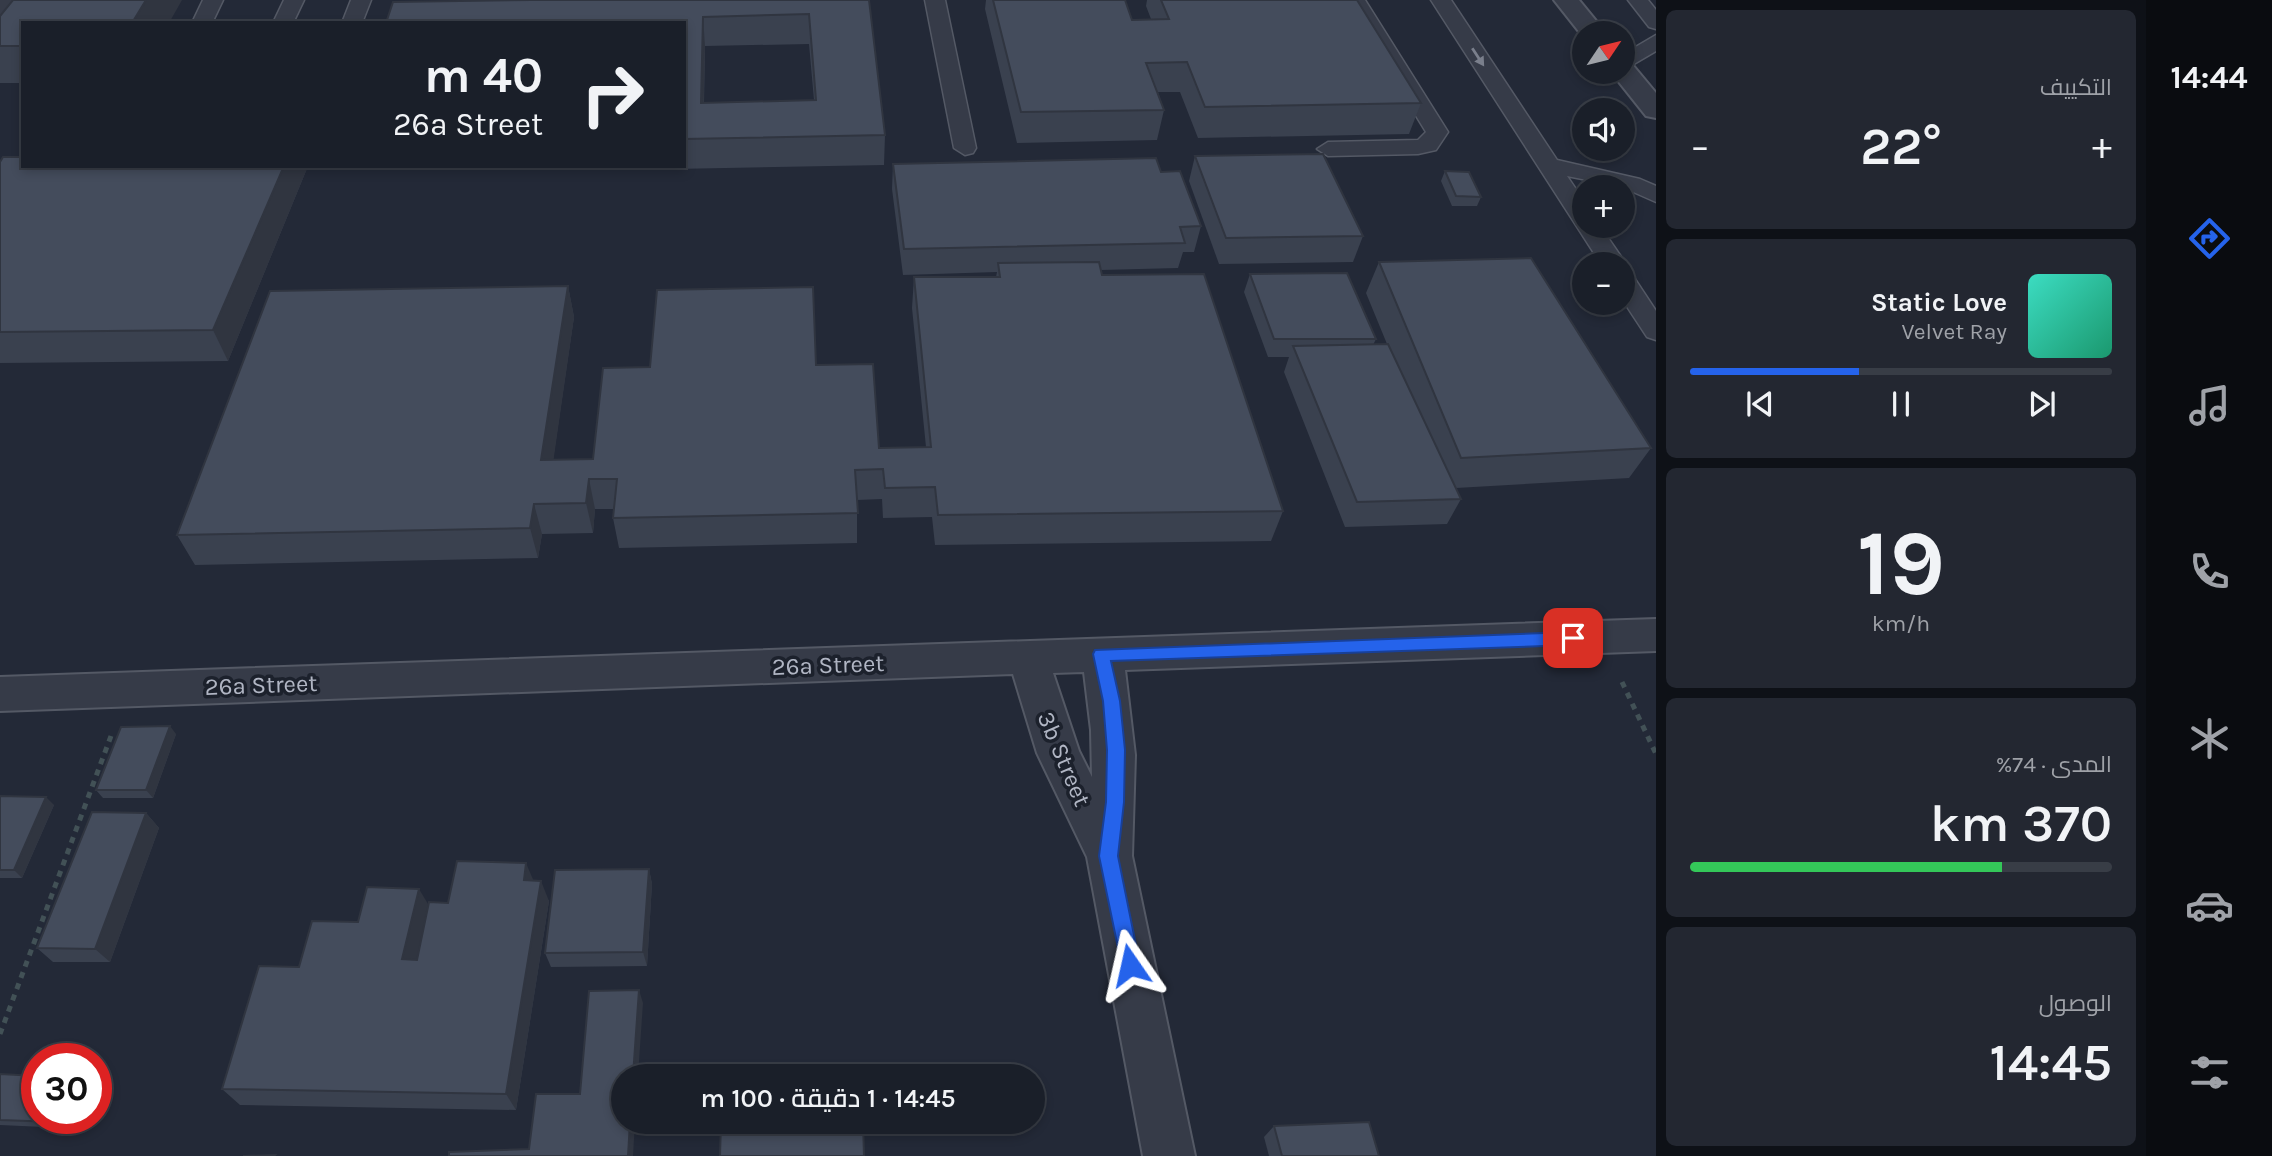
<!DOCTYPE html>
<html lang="ar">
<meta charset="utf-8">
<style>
body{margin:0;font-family:Karla,Cairo,sans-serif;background:#232731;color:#f1f3f6;direction:rtl;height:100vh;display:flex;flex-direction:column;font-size:26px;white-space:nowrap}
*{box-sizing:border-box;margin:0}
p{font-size:23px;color:#9fa2a8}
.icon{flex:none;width:38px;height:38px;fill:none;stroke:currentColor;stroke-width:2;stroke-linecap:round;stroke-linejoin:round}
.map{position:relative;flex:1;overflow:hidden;direction:ltr}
.details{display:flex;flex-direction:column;gap:10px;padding:10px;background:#0e1117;width:490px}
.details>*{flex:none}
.guide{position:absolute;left:21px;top:21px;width:665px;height:147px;border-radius:0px;box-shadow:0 4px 10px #0003,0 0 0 2px #383d46;direction:rtl;background:#1a1f29;color:#f1f3f6;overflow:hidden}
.needle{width:46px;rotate:55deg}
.tools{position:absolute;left:1572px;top:21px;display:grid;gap:14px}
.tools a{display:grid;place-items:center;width:63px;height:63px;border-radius:50%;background:#1a1f29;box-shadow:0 4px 10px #0003,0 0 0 2px #383d46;font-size:35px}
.speed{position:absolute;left:21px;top:1043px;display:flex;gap:14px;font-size:35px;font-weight:700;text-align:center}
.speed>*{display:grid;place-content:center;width:91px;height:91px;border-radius:50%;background:#1a1f29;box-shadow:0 4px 10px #0003,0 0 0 2px #383d46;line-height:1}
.speed .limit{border:10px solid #d22;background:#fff;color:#111}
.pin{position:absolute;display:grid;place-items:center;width:60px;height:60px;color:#fff;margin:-30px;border-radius:14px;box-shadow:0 4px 10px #0006}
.me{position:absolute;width:77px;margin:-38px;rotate:349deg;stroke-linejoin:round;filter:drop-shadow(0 0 5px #0008)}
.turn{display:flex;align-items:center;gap:24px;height:147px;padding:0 28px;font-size:32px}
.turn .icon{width:91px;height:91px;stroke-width:2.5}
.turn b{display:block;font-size:49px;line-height:60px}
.big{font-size:52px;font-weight:600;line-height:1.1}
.details .card{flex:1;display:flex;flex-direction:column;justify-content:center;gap:10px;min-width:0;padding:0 24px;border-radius:10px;background:#232731}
.details .dial{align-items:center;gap:0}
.dial b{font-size:91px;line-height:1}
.song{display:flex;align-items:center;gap:21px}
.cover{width:84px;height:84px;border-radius:10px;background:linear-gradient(135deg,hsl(170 70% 55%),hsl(160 70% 35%))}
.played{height:7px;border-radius:4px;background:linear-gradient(90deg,#2563eb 40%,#383d46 40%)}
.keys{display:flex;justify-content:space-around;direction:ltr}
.heat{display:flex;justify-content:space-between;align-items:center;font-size:38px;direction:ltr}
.charge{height:10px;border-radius:5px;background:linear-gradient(90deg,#34c759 74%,#383d46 0)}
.trip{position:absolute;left:611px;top:1064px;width:434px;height:70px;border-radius:35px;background:#1a1f29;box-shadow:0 4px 10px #0003,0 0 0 2px #383d46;font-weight:600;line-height:70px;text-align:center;direction:rtl}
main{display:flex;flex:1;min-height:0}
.tab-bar{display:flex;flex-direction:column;width:126px;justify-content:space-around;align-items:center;background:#0a0c10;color:#9fa2a8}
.tab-bar .icon{width:49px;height:49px}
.tab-bar .on{color:#2563eb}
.tab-bar b{font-size:32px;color:#f1f3f6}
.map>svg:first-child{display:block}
</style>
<main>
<nav class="tab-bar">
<b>14:44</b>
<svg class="icon on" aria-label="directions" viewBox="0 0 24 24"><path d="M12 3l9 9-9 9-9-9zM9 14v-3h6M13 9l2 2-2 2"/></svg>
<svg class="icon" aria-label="music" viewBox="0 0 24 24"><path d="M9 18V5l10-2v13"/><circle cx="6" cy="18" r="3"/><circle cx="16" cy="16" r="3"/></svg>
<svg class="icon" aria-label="phone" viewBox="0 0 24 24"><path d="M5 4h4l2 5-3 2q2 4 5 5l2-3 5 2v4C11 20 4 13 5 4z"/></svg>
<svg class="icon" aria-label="climate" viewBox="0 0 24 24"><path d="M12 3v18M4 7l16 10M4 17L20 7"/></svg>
<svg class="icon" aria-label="car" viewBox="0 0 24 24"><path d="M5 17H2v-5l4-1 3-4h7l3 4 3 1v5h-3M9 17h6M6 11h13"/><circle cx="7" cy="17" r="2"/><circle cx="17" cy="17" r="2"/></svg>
<svg class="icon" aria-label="filters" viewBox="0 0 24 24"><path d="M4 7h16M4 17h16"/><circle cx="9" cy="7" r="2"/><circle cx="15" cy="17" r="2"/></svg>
</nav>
<section class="details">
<div class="card"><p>التكييف</p>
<div class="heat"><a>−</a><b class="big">22°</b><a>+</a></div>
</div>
<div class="card">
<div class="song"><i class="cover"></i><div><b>Static Love</b><p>Velvet Ray</p></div></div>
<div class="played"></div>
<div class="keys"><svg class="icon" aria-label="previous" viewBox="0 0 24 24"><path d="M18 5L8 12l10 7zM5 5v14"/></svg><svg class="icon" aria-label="pause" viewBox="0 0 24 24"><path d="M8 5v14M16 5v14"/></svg><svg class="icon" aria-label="next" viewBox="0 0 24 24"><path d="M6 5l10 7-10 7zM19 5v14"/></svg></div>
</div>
<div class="card dial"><b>19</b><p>km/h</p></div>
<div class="card"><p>المدى · 74%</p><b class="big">370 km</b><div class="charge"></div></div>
<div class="card"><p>الوصول</p><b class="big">14:45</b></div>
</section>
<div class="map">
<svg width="1656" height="1156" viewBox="0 0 1656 1156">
<rect width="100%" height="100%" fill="#232937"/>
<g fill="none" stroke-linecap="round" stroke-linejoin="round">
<defs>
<g id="service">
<path d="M0 0H19L7 17 0 19Z"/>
<path d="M203 0H223L212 23H192Z"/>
<path d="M284 0H304L293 23H273Z"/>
<path d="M351 0H371L362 23H342Z"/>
<path d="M925 0H945L976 148 973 153 965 155 954 148Z"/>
<path d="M1345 0H1365L1448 132 1436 150 1418 154 1328 156 1317 149 1328 142 1418 140 1426 132Z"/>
<path d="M1431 0H1451L1557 160 1640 179 1656 186V202L1622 187 1567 176 1584 201V226H1600L1626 264 1622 269V264H1601Z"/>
<path d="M1628 0H1648L1656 10V29L1649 27Z"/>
<path d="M1656 35V51L1622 71V55Z"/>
<path d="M1622 271 1631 273 1656 311V340L1647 337 1622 299Z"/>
</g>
<g id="minor">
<path d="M1554 0H1579L1606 33H1584V38Z"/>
<path d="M1622 61 1631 63 1656 93V118L1646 116 1611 72H1622Z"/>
<path d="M1656 619V651L1125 670 1135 755 1132 856 1195 1156H1143L1087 857 1037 753 1013 674 0 711V677ZM1084 672 1091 730 1092 777 1079 751 1053 673Z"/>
</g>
</defs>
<use href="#service" stroke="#545965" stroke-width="3"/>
<use href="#minor" stroke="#545965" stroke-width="4"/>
<g stroke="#425156" stroke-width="5" stroke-dasharray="6 6" stroke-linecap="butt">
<path d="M1622 682 1656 754"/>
<path d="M0 1034 111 736"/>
</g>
<use href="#service" fill="#363b48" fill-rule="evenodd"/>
<use href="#minor" fill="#363b48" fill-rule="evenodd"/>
</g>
<g fill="#3a414f" fill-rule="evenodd">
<path d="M869 0 885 135 884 165 622 170 621 166H684V23H386ZM809 44 814 100 704 103 705 46Z"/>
<path d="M986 0H1125L1132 20 1151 19 1146 6 1147 0H1357L1421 103 1409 134 1198 138 1180 92H1158L1164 110 1157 140 1017 143 985 9Z"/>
<rect x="0" y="46" width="23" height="37"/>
<path d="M1195 156 1363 236 1353 262 1219 264 1189 181Z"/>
<path d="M0 162 308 166 228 361 0 363Z"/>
<path d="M893 164 1161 172 1201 226 1194 252H1183L1178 268 1101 270 1102 275 1283 511 1271 541 935 545 932 517 883 518 882 499 857 500V543L619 548 613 518 614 509H595L593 533 542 534 538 558 195 565 177 535 568 286 574 317 553 460 593 459 816 365 879 448 926 447 912 308 914 277H996L997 272 903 275 892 189Z"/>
<path d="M1445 171 1481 197 1477 206H1452L1441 181Z"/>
<path d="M1379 262 1651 448 1629 478 1456 488 1461 499 1447 524 1345 527 1284 372 1289 357H1268L1244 292 1250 274 1376 339 1373 345 1387 344 1366 293Z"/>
<path d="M176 734 153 798H103L96 790Z"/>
<path d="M0 796 54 805 22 878H0Z"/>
<path d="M146 813 159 828 110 962H53L37 948Z"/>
<path d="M649 869 652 884 647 966 551 967 545 953Z"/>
<path d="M533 880 549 901 516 1110 240 1105 222 1089 299 967 358 922 429 906 448 903Z"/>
<path d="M0 1074 69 1118 65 1128 0 1125Z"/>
<path d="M1274 1126 1379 1156H1269L1264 1137Z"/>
</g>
<g fill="#303540">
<path d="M146 0H182L169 23H132Z"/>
<path d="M703 17 705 46 703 133 701 103Z"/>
<path d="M284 166H308L228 361 213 330Z"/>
<path d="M568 286 574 317 549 491 541 460Z"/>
<path d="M589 479 595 509 593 533 586 503Z"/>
<path d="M534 504 542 534 538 558 530 528Z"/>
<path d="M170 726 176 734 153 798 146 790Z"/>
<path d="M46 797 54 805 22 878 14 870Z"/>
<path d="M146 813 159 828 110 962 95 949Z"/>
<path d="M526 863 535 884 524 880Z"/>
<path d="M649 869 652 884 647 966 643 952Z"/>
<path d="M541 881 549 901 516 1110 506 1094Z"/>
<path d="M419 889 431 909 414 978 402 959Z"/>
<path d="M639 990 643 1003 638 1076H633Z"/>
<path d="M58 1118H69L65 1128 56 1122Z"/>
<path d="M630 1122H635L633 1156H628Z"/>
</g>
<g fill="#444c5c" stroke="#303540" stroke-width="2" fill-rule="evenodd">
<path d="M13 0H146L132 23H23V46H0V16Z"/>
<path d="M532 0H869L885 135 684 139V23H386L393 2ZM809 14 816 100 701 103 703 17Z"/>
<path d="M993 0H1125L1132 20 1169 19 1161 0H1357L1421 103 1205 107 1187 62 1146 63 1164 110 1021 112Z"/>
<path d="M1323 154 1363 236 1226 238 1195 156Z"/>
<path d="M3 157H23V166H284L213 330 0 332V162Z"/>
<path d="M1156 158 1161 172 1180 171 1201 226 1180 227 1185 243 904 249 893 164Z"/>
<path d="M1445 171 1469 172 1481 197 1456 196Z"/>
<path d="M1531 258 1651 448 1461 458 1379 262Z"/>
<path d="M1099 262 1102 275 1204 274 1283 511 938 515 935 487 885 488 883 469 855 470 858 513 613 518 617 479H589L586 503 534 504 530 528 177 535 270 291 568 286 541 460 593 459 603 368 650 367 657 290 813 287 816 365 873 364 879 448 931 447 914 277H1000L998 263Z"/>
<path d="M1347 273 1376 339H1274L1250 274Z"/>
<path d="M1388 344 1461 499 1357 502 1293 346Z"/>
<path d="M170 726 146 790H96L121 727Z"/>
<path d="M0 796 46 797 14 870H0Z"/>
<path d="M92 812 146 813 95 949 37 948Z"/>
<path d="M457 861 526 863 524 880 541 881 506 1094 222 1089 259 966 299 967 312 921 358 922 367 887 419 889 402 959 417 960 429 902 448 903Z"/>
<path d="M649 869 643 952 545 953 555 870Z"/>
<path d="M639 990 633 1076H623V1122H630L628 1156H449V1152L529 1149 536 1094H580L589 991Z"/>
<path d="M0 1074 37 1076V1118H58L56 1122 0 1120Z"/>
<path d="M721 1122H863L864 1156H720Z"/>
<path d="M1369 1122 1379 1156H1282L1274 1126Z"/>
<path d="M275 1155 274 1156H243Z"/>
</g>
<defs><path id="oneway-solid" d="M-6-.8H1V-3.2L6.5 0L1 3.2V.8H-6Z" transform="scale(1.75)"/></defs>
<use fill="#7a7f8c" href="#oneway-solid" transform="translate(1478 57) rotate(57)"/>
<path fill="#2563eb" stroke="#184099" stroke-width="2" d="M1573 632 1581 638 1573 645 1111 661 1120 701 1125 750 1124 802 1118 856 1140 965 1138 972 1130 974 1123 972 1099 856 1106 802 1107 750 1103 701 1093 654 1095 650Z"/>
<g text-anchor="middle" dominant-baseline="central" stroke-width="7" stroke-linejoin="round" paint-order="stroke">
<g font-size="24" fill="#b1b6c4" stroke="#1c212c">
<text transform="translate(828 665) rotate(-2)">26a Street</text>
<text transform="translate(261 685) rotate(-2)">26a Street</text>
<text transform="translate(1064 759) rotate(67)">3b Street</text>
</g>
</g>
</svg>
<div class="tools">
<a><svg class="needle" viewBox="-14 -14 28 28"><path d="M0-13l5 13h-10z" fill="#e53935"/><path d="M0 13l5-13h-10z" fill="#9fa2a8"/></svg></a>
<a><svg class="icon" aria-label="sound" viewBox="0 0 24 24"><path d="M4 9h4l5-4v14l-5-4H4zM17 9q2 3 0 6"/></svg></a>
<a>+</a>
<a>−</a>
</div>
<div class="speed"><div class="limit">30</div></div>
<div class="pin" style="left:1573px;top:638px;background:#d93025"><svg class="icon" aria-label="arrive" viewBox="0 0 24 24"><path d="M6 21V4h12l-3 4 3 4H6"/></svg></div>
<svg class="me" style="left:1130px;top:965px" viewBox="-20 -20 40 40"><path d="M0-17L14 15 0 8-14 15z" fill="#2563eb" stroke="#fff" stroke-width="4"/></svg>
<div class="trip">14:45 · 1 دقيقة · 100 m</div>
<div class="guide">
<div class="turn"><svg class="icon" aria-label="right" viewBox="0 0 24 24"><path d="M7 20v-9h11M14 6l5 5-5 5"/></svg><div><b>40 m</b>26a Street</div></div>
</div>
</div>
</main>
